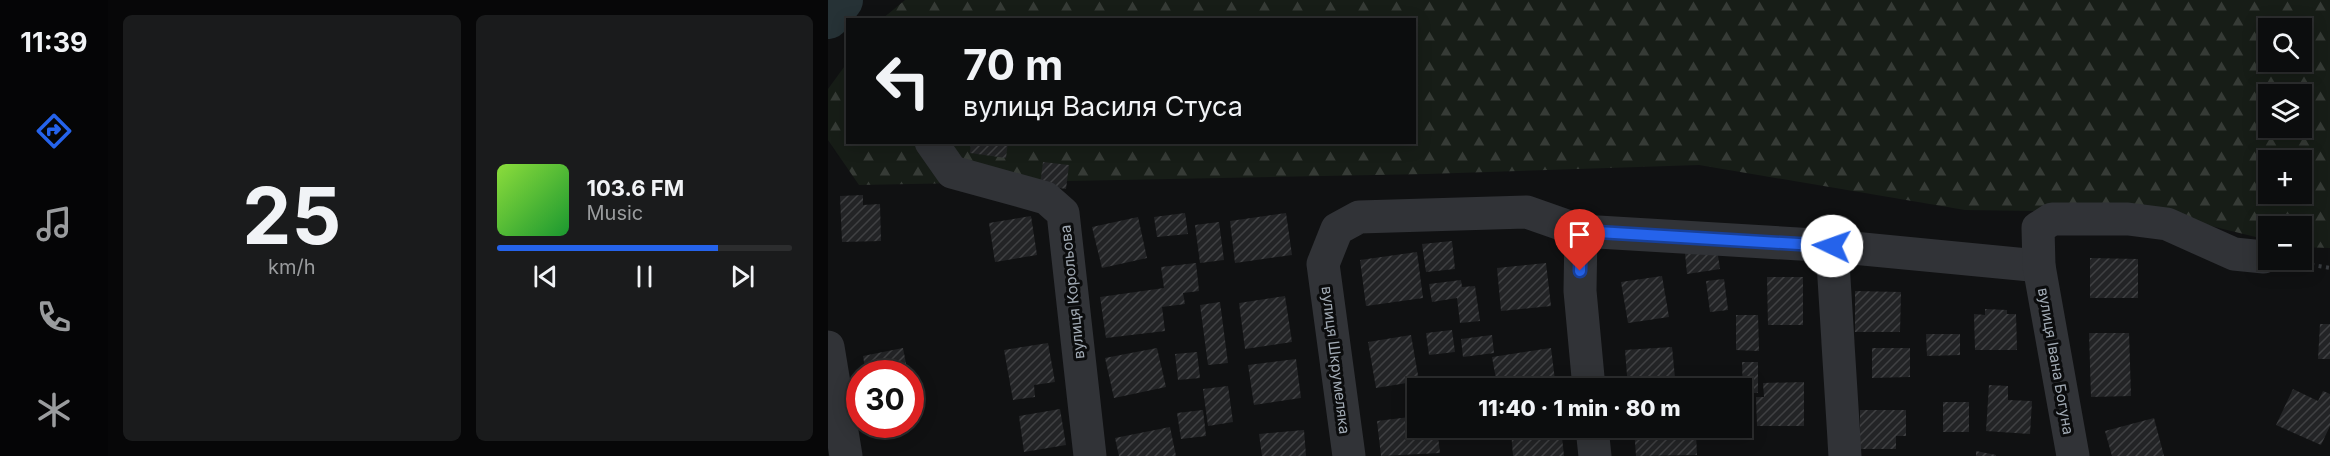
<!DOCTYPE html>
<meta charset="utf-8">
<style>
body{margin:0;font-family:Inter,sans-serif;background:#1a1b1c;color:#f1f3f6;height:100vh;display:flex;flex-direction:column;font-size:22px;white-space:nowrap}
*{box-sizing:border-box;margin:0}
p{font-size:20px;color:#9a9c9e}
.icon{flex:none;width:33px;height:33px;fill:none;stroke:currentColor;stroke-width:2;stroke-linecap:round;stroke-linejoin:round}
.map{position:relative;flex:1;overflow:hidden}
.details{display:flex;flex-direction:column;gap:15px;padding:15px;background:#070708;width:720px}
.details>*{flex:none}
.top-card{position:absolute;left:18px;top:18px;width:570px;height:126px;border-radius:0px;box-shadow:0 3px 15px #0003,0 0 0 2px #2c2d2e;background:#0c0d0e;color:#f1f3f6;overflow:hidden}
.fabs{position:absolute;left:1430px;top:18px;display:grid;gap:12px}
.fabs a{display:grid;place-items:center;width:54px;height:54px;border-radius:0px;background:#0c0d0e;box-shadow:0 3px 15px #0003,0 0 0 2px #2c2d2e;font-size:30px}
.speed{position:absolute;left:18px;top:360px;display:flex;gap:12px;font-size:30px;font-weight:700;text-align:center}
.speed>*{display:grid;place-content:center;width:78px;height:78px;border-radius:50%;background:#0c0d0e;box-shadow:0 3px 15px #0003,0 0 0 2px #2c2d2e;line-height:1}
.speed .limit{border:9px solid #d22;background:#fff;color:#111}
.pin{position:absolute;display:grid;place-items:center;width:51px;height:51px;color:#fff;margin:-62px -26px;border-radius:50% 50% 50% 0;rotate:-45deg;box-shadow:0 0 6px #0007}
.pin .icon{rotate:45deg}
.me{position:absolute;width:66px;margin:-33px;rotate:273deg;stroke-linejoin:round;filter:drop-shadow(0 0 4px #0008)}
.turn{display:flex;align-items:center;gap:21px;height:126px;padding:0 18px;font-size:27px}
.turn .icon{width:78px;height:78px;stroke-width:2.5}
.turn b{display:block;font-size:42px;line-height:51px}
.details .tile{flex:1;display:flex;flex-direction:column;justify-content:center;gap:9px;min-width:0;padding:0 21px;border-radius:9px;background:#1a1b1c}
.details .dial{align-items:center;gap:0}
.dial b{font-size:78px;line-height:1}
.song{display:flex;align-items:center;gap:18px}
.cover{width:72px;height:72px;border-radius:9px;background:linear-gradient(135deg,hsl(90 70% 55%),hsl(130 70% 35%))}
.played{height:6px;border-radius:3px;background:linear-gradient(90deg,#2563eb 75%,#2c2d2e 75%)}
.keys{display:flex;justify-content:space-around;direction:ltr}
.details .tiles{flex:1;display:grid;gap:15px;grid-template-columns:repeat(2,1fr)}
.trip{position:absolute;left:579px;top:378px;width:345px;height:60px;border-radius:0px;background:#0c0d0e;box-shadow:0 3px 15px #0003,0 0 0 2px #2c2d2e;font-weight:800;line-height:60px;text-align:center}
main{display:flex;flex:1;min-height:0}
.dock{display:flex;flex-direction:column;width:108px;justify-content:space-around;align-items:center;background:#050506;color:#9a9c9e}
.dock .icon{width:42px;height:42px}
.dock .on{color:#2563eb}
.dock b{font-size:27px;color:#f1f3f6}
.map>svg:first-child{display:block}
</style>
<main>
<nav class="dock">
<b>11:39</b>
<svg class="icon on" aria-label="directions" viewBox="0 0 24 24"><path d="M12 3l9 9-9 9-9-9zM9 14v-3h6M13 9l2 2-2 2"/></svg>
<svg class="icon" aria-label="music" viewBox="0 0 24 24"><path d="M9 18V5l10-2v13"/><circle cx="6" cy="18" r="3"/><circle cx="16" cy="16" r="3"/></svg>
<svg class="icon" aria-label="phone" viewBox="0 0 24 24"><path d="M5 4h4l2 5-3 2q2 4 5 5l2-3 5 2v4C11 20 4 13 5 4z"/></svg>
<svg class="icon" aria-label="climate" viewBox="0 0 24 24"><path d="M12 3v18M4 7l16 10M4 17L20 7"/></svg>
</nav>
<section class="details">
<div class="tiles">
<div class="tile dial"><b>25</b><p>km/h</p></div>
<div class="tile">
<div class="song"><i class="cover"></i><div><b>103.6 FM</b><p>Music</p></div></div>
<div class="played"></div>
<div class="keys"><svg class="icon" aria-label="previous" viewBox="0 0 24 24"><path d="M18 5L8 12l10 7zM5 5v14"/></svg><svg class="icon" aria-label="pause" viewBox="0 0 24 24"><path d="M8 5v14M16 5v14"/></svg><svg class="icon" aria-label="next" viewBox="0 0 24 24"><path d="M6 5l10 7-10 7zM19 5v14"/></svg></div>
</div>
</div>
</section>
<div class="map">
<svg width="1502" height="456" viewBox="0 0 1502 456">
<defs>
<pattern id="forest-firs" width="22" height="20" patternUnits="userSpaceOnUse" patternTransform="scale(1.5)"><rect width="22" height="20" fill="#171d17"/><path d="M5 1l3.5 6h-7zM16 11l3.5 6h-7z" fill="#363b36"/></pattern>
<pattern id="building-hatch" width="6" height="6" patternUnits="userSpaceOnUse" patternTransform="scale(1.5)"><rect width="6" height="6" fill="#232426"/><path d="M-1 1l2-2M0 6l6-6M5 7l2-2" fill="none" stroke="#404143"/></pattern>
</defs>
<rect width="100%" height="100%" fill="#101112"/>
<path fill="url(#forest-firs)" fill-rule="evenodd" d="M77 0H1502V248L1473 247V226H1440V240L1330 213 1137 210 871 165 599 174 31 185 0 140V89L19 63 20 142H586V20L54 19ZM1440 28H1473V62H1440ZM1440 94H1473V128H1440ZM1440 160H1473V194H1440Z"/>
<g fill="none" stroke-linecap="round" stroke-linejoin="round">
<path stroke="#263236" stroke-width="44" d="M0 17 13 0"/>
</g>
<g fill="url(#building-hatch)">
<path d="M143 142H180L178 158 142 153Z"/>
<path d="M215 162 241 165 238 189 212 185Z"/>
<path d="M35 195V205L52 204 53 241 14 242 12 196Z"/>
<path d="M357 213 360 234 329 237 326 217Z"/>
<path d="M458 213 464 255 407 263 402 221Z"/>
<path d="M203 216 209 255 167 262 161 223Z"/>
<path d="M310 217 319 258 274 268 264 227Z"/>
<path d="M391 222 396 260 372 263 367 225Z"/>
<path d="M624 241 627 269 598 272 594 244Z"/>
<path d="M889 249 892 269 859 274 857 253Z"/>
<path d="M589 252 595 298 538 306 532 260Z"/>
<path d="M1262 258 1310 259V298H1262Z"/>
<path d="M368 263 371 291 355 293 357 304 334 307 337 331 278 338 272 297 336 288 333 267Z"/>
<path d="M718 263 723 306 673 311 669 268Z"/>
<path d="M834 276 841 317 800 323 793 282Z"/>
<path d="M939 277H975V325H940Z"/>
<path d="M896 279 900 310 882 312 878 281Z"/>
<path d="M633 280 634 287 647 286 652 321 632 323 629 298 604 302 601 284Z"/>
<path d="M1027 291 1073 292 1072 332H1027Z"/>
<path d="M457 296 464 342 417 349 411 303Z"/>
<path d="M392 302 400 363 380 365 372 305Z"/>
<path d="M1157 309 1179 310V314H1188L1189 350H1147L1146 314 1157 315Z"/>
<path d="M908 315H930L931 351 908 350Z"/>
<path d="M1492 324H1502V359H1490Z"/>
<path d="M624 330 627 352 601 355 598 333Z"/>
<path d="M1261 333H1301L1303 396 1263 397Z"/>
<path d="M1098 334H1132V355L1099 356Z"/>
<path d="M583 335 591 381 548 388 540 342Z"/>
<path d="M664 335 666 353 635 357 633 339Z"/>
<path d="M220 343 227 382 206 385 207 397 185 400 176 350Z"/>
<path d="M844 347 848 388H800L797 350Z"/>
<path d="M75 348 80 374H38L35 356Z"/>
<path d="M329 348 338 387 286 398 277 358Z"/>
<path d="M723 348 728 388H675L674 378 668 379 664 357Z"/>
<path d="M1044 348H1082V377L1044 378Z"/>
<path d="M369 352 372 378 350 380 347 354Z"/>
<path d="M468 359 473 398 426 405 420 365Z"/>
<path d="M914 362H930V393H915Z"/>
<path d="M976 382V426H929L928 397H936L935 383Z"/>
<path d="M1161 385 1180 386V400L1204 401 1202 434 1158 431Z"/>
<path d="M400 386 405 422 380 426 375 389Z"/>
<path d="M1465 389 1490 401 1495 391 1502 394V426L1493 445 1448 425Z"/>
<rect x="1115" y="402" width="26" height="30"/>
<path d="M232 409 238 445 196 452 191 416Z"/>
<path d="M375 410 378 436 353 439 349 413Z"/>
<path d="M1032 410H1078V436H1068V449H1032Z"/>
<path d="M590 416V428H609L612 453 553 456 549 421Z"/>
<path d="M1326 418 1336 456H1284L1277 431Z"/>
<path d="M342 427 348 456H291L287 438Z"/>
<path d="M710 428H733L736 456H685L683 431Z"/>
<path d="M806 428H856V434H868L869 455 808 456Z"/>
<rect x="891" y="428" width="19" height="9"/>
<path d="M476 430 478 456H434L431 434Z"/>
<path d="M1148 451 1168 455V456H1148Z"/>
</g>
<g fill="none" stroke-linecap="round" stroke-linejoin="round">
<path stroke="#373a3e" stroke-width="4" stroke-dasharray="3 4.5" stroke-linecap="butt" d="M1461 261 1502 268"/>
<g stroke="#313337" stroke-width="33">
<path d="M103 142 124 172 218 198 235 213 262 456"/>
<path d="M753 231 752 291 761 388"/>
<path d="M1004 246 1017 456"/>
<path d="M0 347 18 456"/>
<path d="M764 428 767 456"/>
<path d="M521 456 495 264 509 229 531 217 699 212 753 231 1004 246 1211 266"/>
<path d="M1245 456 1211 266 1210 228 1224 219H1300L1339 224 1406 254 1436 257"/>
</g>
</g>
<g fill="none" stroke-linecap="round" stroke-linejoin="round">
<defs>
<path id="route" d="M752 271 753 231 1004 246"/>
</defs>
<use href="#route" stroke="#184099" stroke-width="15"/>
<use href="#route" stroke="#2563eb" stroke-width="10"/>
</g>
<g text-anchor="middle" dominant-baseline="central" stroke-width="6" stroke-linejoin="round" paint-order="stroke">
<g font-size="15" fill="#a1aab4" stroke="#0b0c0d">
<text transform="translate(244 292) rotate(-96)">вулиця Корольова</text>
<text transform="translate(508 360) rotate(83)">вулиця Шкрумеляка</text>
<text transform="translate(1228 361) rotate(80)">вулиця Івана Богуна</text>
</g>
</g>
</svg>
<div class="fabs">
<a><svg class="icon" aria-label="search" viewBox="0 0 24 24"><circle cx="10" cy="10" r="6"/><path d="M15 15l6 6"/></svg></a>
<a><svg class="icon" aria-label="layers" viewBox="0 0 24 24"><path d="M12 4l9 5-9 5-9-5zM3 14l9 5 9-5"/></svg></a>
<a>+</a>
<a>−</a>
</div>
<div class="speed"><div class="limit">30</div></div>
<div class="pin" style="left:752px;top:271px;background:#d93025"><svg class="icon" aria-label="arrive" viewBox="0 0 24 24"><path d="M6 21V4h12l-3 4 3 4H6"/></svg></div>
<svg class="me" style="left:1004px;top:246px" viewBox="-20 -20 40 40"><circle r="19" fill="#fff"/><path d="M0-13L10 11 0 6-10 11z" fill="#2563eb"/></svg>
<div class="trip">11:40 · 1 min · 80 m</div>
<div class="top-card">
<div class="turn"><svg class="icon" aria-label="left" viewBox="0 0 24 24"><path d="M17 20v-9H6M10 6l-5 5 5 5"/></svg><div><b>70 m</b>вулиця Василя Стуса</div></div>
</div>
</div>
</main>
